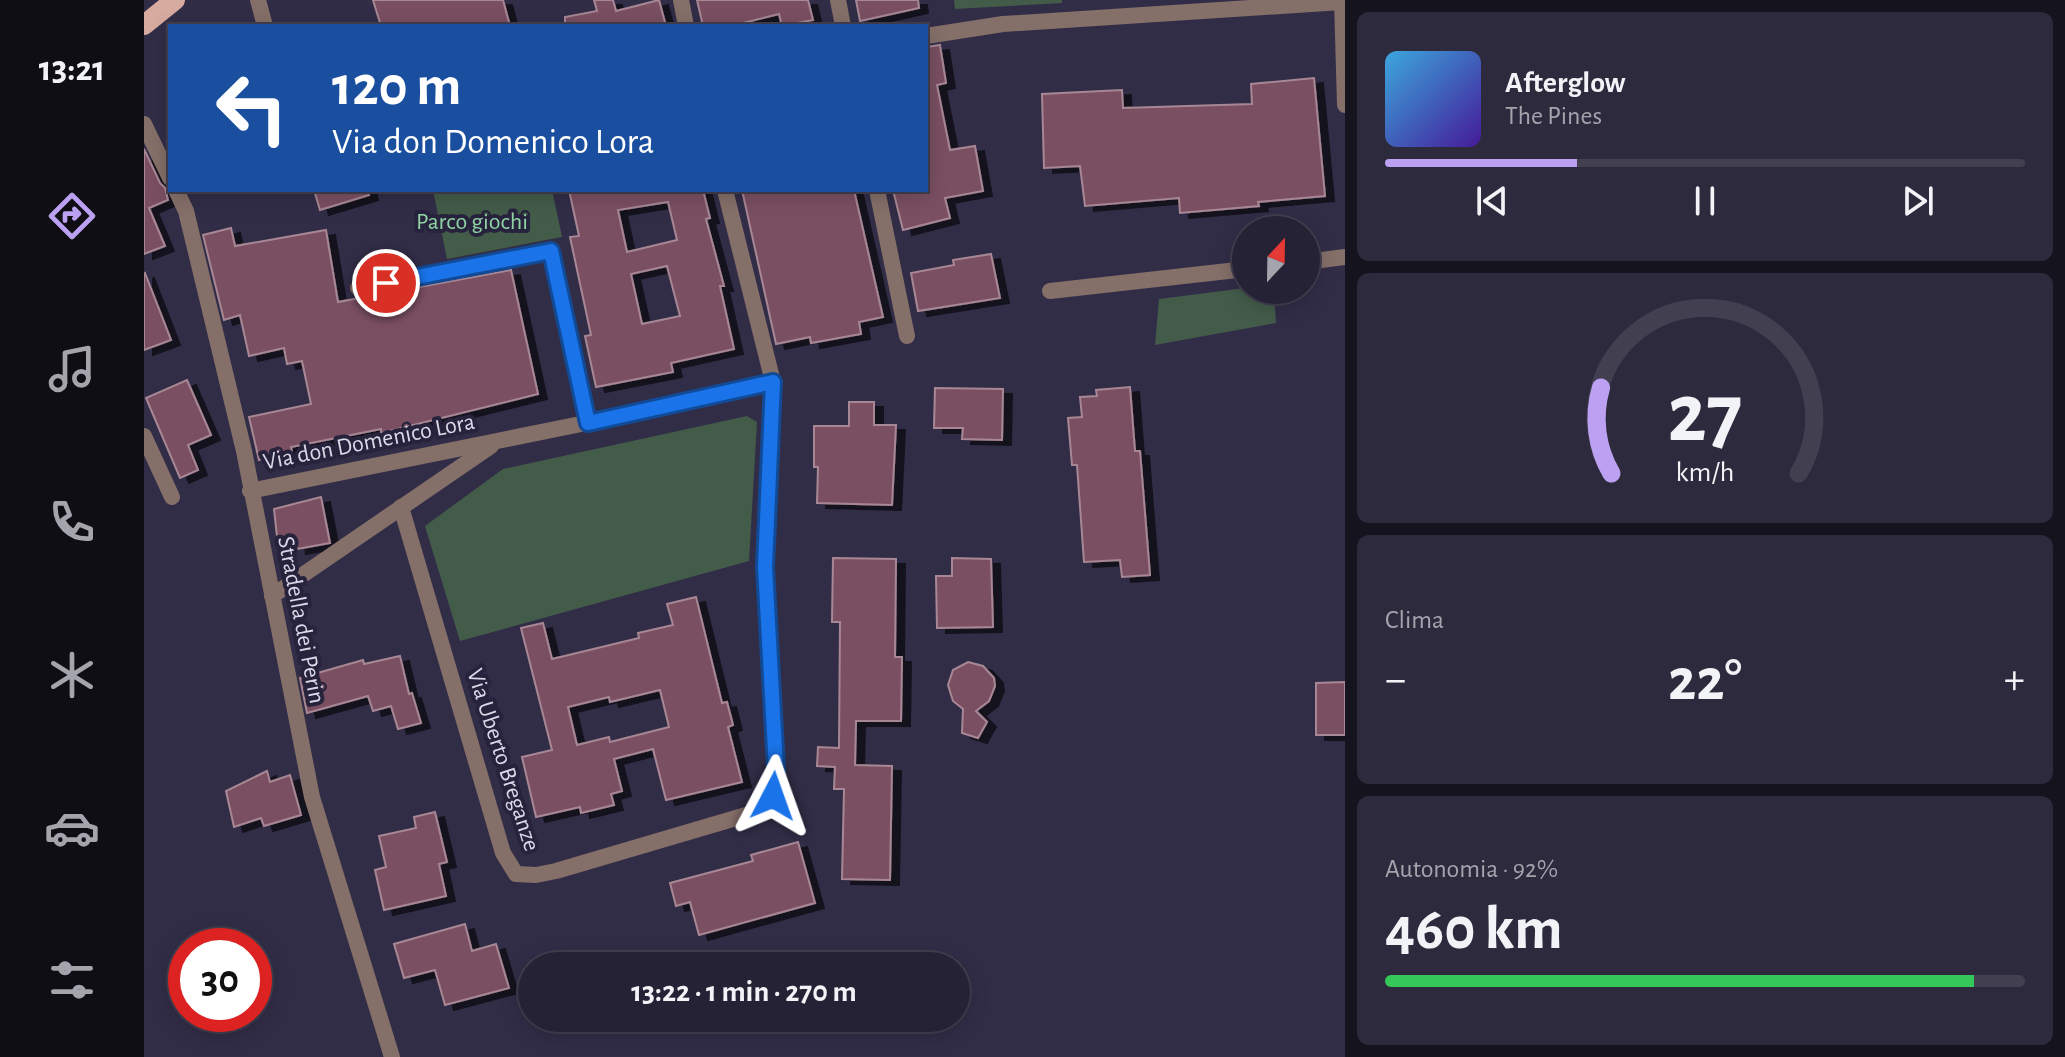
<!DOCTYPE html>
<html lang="it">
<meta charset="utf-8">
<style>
body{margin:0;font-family:"Alegreya Sans",sans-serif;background:#2e2a3d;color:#f1f3f6;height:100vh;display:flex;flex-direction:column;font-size:30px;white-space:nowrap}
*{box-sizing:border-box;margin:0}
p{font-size:26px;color:#a4a4ad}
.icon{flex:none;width:44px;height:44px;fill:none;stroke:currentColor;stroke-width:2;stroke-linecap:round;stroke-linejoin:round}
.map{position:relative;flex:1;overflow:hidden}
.side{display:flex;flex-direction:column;gap:12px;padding:12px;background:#15131d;width:720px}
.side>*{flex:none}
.top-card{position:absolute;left:24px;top:24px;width:760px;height:168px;border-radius:0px;box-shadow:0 4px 20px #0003,0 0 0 2px #423f50;background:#1a4fa0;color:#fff;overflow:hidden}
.needle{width:52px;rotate:22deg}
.controls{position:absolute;left:1088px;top:216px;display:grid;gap:16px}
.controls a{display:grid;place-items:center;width:88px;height:88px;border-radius:50%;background:#262235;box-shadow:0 4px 20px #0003,0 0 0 2px #423f50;font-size:40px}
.speed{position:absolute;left:24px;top:928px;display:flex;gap:16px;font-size:40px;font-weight:700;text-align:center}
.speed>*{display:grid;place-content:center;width:104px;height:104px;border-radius:50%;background:#262235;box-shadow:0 4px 20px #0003,0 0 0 2px #423f50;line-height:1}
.speed .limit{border:12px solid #d22;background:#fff;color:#111}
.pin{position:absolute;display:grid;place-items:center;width:68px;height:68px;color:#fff;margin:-34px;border:4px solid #fff;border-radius:50%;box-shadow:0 2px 8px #0007}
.me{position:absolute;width:88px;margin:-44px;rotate:4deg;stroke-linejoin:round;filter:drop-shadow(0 0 6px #0008)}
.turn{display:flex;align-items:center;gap:28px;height:168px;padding:0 32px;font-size:36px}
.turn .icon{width:104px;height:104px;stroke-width:2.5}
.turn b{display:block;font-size:56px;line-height:68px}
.big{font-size:60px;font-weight:600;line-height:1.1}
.side .tile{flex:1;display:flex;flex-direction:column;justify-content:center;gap:12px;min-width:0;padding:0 28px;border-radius:12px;background:#2e2a3d}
.side .dial{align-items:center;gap:0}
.dial svg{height:208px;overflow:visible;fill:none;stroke:#423f50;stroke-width:7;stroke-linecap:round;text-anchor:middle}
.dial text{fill:#f1f3f6;stroke:none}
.song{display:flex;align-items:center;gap:24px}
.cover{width:96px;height:96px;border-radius:12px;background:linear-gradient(135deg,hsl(200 70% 55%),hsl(260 70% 35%))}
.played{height:8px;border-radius:4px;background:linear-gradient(90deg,#bca0f2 30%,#423f50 30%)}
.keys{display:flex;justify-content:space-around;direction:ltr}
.heat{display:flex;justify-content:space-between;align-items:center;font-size:44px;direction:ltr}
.charge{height:12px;border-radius:6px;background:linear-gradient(90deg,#34c759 92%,#423f50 0)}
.trip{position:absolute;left:374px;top:952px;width:452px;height:80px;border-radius:40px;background:#262235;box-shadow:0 4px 20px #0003,0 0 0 2px #423f50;font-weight:600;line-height:80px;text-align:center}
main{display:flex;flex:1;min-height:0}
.tabs{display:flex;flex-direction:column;width:144px;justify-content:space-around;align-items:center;background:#0f0e15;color:#a4a4ad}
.tabs .icon{width:56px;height:56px}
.tabs .on{color:#bca0f2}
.tabs b{font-size:36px;color:#f1f3f6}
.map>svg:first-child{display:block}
</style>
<main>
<nav class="tabs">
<b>13:21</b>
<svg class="icon on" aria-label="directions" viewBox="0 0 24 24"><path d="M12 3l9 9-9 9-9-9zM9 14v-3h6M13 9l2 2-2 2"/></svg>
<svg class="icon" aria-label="music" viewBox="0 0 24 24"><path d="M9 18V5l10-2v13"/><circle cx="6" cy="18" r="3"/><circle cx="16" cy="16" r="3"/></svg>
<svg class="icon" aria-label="phone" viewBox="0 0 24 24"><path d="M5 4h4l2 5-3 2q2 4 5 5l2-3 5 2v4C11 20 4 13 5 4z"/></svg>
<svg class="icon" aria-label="climate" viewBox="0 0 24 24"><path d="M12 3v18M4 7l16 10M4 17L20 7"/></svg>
<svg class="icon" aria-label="car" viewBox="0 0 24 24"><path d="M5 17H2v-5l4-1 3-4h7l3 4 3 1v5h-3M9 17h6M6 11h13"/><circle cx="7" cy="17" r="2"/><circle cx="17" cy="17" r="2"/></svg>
<svg class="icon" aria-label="filters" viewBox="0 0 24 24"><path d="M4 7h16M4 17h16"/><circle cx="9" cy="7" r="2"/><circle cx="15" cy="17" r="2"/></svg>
</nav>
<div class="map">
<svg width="1201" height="1057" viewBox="0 0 1201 1057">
<defs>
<filter id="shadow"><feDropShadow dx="9" dy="5" stdDeviation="0" flood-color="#0009"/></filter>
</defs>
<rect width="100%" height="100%" fill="#322d47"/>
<g fill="#435c4a">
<path d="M810 0H918V3L811 9Z"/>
<path d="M289 190H408L418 237 303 259Z"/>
<path d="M1102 288 1130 290 1132 323 1011 345 1015 299Z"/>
<path d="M603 416 613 422 605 561 316 641 281 526 359 469Z"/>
</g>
<g fill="#7a4f62" stroke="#a88794" stroke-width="2" fill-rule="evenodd" filter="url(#shadow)">
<path d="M229 0H359L366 26H237Z"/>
<path d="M450 0H469L472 11 515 0 522 26H421V17L453 11Z"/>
<path d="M553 0H664L669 20 638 26 635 14 587 26H559Z"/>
<path d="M712 0H774L775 8 716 21Z"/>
<path d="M796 45 802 83 793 85 806 150 831 146 839 191 801 198 806 218 759 230 749 190H782V47Z"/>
<path d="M1170 78 1181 196 1114 202 1115 206 1036 213 1035 198 941 206 936 166 900 168 898 94 978 90 979 108 1108 104 1107 84Z"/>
<path d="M0 149 16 183 21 188 24 200 5 208 21 246 0 254Z"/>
<path d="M170 190H224L225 195 176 210Z"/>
<path d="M425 190H559L566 218 562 219 580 286H576L590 349 527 363 529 372 452 387 441 336 447 335 426 237 435 236ZM524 202 533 240 483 252 474 210ZM523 266 536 316 498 324 487 274Z"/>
<path d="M598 190H710L739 317 715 322 717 334 667 343 666 337 632 344Z"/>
<path d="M87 228 91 246 182 230 194 302 367 270 394 394 237 433V429L147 447 148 452 115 460 105 417 167 404 158 361 143 364 140 348 105 356 96 315 80 320 59 235Z"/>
<path d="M847 254 856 298 774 311 767 273 810 265 809 260Z"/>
<path d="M1 273 27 340 0 350V274Z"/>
<path d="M43 380 67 435 44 445 54 470 36 478 2 398Z"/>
<path d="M986 387 991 451H996L1006 575 978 577 976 560 940 562 933 465H928L924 418 938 417 936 397 953 396 952 390Z"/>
<path d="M791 388 859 389 858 440 818 439 819 428H790Z"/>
<path d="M705 402H730V425H752L748 505 673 503 674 467H670V426H705Z"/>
<path d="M177 497 186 543 153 549 152 542 134 546 130 509Z"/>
<path d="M689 558 752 559 751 657H758L757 721H712L711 765 748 766 746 880 698 879 700 789H690L691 767 673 766 674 747 695 748 696 622H688Z"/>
<path d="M808 558 847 559 849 627 793 628 792 576H808Z"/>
<path d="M552 597 578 703 583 702 589 725 584 727 598 782 522 800 509 749 470 759 478 791 467 794 470 805 437 813 436 807 392 817 378 757 408 750 377 628 399 623 408 659 495 638 494 633 529 625 523 604ZM516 690 525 727 466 742 465 737 433 745 424 707 465 697 466 702Z"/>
<path d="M256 656 265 694 268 693 277 723 254 729 247 706 229 711 224 696 163 713 156 678 219 660 220 664Z"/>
<path d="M824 662 839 666 850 678 851 686 845 701 832 711 843 722 834 738 818 733 819 709 809 701 804 685 809 670Z"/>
<path d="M1201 682V735H1172V683Z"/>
<path d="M123 771 126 782 146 775 157 815 120 826 117 818 90 827 82 791Z"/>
<path d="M291 812 303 862 295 864 302 896 240 910 231 870 242 867 235 836 272 828 270 817Z"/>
<path d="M654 842 671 903 555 935 546 902 532 906 526 883 609 861 607 855Z"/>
<path d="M321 924 328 951 352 944 365 988 301 1005 291 970 260 978 250 944Z"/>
</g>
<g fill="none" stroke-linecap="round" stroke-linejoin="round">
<g stroke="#856f69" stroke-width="16">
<path d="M114 0 121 26"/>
<path d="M537 0 542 26"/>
<path d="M694 0 699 26"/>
<path d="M1198 0 1201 105"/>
<path d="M782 36 859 24 1198 2"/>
<path d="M0 124 26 178"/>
<path d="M32 190 42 211 100 451 168 797 248 1057"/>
<path d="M733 190 763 336"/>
<path d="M1162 262 1201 257"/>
<path d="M214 288 407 251 444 423"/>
<path d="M906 291 1102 269"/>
<path d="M0 436 28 497"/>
<path d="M106 491 496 412 629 382"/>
<path d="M257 507 359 853 372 874 392 875 412 871 609 813C628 800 630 791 632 769L621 567 629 382 581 190"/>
<path d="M128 596 347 446"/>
</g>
<path stroke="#d7ab9f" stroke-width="20" d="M0 25 31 0"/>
</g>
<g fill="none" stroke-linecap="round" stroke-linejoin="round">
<defs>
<path id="route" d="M242 283 407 251 444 423 629 382 621 567 632 769 629 796"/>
</defs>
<use href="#route" stroke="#114b97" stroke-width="20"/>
<use href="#route" stroke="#1a73e8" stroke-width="14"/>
</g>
<g text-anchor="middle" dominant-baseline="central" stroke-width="8" stroke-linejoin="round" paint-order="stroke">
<g font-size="24" fill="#90d3a5" stroke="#28233c">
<text x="328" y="222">Parco giochi</text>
</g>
<g font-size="24" fill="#dbd9e9" stroke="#28233c">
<text transform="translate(225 442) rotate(-11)">Via don Domenico Lora</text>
<text transform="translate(157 620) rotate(79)">Stradella dei Perin</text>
<text transform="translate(359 760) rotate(72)">Via Uberto Breganze</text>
</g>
</g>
</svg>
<div class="controls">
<a><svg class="needle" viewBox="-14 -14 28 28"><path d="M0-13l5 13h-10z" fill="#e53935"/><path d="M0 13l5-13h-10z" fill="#a4a4ad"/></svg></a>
</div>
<div class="speed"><div class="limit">30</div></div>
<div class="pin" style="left:242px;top:283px;background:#d93025"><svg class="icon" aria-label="arrive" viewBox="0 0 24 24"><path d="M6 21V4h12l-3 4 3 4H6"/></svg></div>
<svg class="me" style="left:629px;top:796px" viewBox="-20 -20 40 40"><path d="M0-17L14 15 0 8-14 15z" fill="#1a73e8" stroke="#fff" stroke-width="4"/></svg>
<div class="trip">13:22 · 1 min · 270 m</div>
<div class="top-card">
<div class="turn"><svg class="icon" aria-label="left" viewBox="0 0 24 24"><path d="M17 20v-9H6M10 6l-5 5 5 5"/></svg><div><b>120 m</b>Via don Domenico Lora</div></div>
</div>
</div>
<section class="side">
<div class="tile">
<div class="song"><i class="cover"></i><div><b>Afterglow</b><p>The Pines</p></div></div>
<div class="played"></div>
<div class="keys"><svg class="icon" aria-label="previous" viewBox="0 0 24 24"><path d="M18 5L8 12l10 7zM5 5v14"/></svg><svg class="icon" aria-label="pause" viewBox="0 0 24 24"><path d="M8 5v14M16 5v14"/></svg><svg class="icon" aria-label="next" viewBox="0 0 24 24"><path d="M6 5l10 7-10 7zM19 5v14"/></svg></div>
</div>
<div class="tile dial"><svg viewBox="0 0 100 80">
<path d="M14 69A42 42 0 1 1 86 69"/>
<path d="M14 69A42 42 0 0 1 10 36" stroke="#bca0f2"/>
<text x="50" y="56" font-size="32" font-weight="700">27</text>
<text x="50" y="72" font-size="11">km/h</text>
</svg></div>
<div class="tile"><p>Clima</p>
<div class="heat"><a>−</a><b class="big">22°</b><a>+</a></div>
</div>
<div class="tile"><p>Autonomia · 92%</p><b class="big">460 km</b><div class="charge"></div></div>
</section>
</main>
